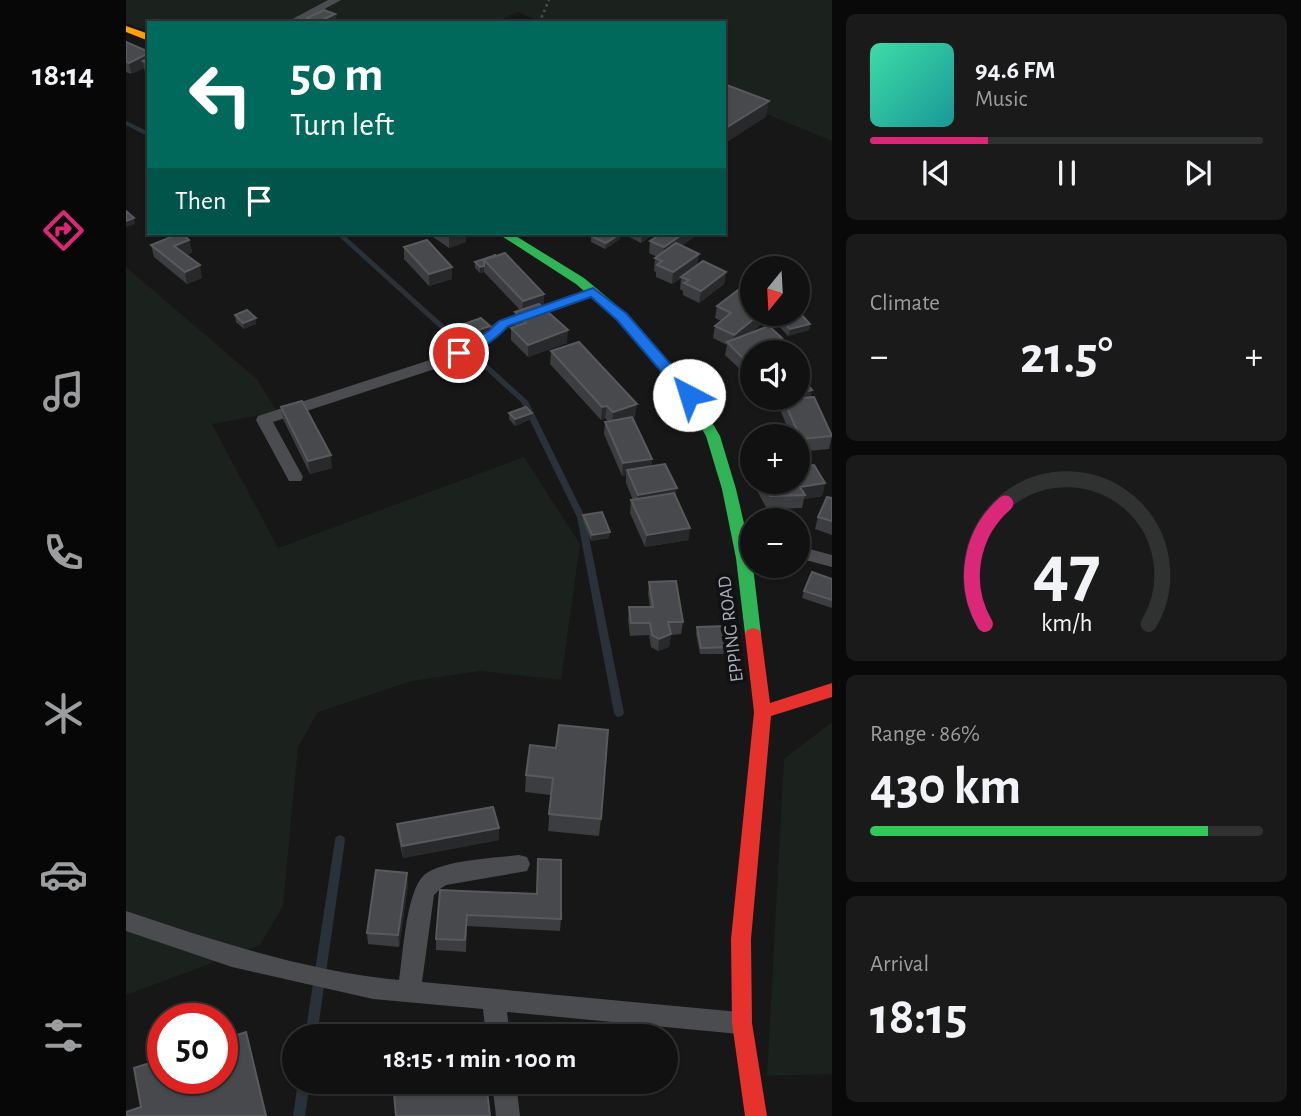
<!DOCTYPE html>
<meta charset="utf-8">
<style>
body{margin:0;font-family:"Alegreya Sans",sans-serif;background:#1a1a1a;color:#f1f3f6;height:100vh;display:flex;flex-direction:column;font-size:26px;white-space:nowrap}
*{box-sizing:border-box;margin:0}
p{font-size:23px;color:#9c9d9f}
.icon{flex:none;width:38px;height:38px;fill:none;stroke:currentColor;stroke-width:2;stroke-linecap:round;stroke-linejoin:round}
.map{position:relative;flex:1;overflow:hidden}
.drawer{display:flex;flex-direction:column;gap:14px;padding:14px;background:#090909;width:469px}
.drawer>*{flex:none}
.banner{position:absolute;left:21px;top:21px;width:579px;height:214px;border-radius:0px;box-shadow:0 2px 5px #0004,0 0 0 2px #303131;background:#00695c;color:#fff;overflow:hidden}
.needle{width:46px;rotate:198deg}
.fabs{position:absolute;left:614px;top:256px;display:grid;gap:14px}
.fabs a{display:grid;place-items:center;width:70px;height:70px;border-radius:50%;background:#111;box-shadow:0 2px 5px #0004,0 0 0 2px #303131;font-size:35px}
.speed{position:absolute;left:21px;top:1003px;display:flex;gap:14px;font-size:35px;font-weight:700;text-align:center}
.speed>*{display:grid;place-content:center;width:91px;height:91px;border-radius:50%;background:#111;box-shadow:0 2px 5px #0004,0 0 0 2px #303131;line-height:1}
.speed .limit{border:10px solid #d22;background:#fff;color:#111}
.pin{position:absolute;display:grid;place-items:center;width:60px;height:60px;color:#fff;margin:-30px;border:4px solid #fff;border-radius:50%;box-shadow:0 2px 7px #0007}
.me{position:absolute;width:77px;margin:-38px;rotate:320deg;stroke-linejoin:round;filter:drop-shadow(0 0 5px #0008)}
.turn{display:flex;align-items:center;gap:24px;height:147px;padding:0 28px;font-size:32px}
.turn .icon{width:91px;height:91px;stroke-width:2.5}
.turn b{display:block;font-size:49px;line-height:60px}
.then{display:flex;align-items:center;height:66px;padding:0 28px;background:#0003;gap:14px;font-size:26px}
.big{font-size:52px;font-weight:700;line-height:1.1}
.drawer .tile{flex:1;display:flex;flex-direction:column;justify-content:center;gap:10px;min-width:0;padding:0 24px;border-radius:10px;background:#1a1a1a}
.drawer .dial{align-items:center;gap:0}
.dial svg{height:182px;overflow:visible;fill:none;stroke:#303131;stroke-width:7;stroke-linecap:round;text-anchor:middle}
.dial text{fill:#f1f3f6;stroke:none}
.song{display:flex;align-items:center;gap:21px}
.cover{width:84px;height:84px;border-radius:10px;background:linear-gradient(135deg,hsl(160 70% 55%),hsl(180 70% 35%))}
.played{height:7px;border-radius:4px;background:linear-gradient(90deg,#db2777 30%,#303131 30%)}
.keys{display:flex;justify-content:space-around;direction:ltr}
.heat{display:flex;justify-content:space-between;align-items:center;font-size:38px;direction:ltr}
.charge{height:10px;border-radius:5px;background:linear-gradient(90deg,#34c759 86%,#303131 0)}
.trip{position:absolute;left:156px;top:1024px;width:396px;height:70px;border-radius:35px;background:#111;box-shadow:0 2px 5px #0004,0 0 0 2px #303131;font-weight:700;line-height:70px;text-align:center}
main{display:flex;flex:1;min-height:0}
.menu{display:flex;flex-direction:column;width:126px;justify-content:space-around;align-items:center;background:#070707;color:#9c9d9f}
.menu .icon{width:49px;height:49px}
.menu .active{color:#db2777}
.menu b{font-size:32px;color:#f1f3f6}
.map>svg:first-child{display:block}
</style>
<main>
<nav class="menu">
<b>18:14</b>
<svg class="icon active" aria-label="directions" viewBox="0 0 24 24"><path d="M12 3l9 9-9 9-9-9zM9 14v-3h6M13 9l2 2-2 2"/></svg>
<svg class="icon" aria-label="music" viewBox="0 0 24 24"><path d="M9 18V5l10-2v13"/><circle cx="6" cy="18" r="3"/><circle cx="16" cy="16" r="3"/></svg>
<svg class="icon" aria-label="phone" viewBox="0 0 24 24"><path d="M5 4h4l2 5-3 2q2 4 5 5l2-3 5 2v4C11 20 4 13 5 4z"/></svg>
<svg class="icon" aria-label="climate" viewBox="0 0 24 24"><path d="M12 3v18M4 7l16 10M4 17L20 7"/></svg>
<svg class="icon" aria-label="car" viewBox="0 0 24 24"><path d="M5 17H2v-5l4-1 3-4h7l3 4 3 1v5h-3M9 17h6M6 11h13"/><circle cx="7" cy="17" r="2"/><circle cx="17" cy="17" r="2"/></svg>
<svg class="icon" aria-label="filters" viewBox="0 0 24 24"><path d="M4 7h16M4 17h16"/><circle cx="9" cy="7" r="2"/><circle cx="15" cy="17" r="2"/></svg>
</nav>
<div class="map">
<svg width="706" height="1116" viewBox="0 0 706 1116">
<rect width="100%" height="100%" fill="#171717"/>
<g fill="#1b211c">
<path d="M0 0H706V141L599 97 598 23H418L392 12 366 23H220L194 13 173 23H23V31L0 23Z"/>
<path d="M0 267 131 379 151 412 86 424 152 548 398 457 454 544 435 680 354 671 286 681 192 712 172 747 157 906 134 945 0 995Z"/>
<path d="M706 722V1074L641 1076 658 759Z"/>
</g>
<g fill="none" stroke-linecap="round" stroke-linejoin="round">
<g fill="#2a3239" fill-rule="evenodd">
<path d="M0 121 23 132V137L0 125Z"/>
<path d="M209 233H216L402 401 459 517 498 713 496 716 493 717 490 716 488 713 451 517 395 402Z"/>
<path d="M214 835 218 837 219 840 191 1036H179L209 840 210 837Z"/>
<path d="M172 1082H184L179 1116H167Z"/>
</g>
<path stroke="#4d4e52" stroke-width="2.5" stroke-dasharray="2.5 3.5" stroke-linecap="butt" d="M413 23 423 0"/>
<g fill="#4b4c50" fill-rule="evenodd">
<path d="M202 0H215L173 23H159Z"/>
<path d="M467 288 472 289V295L382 327 354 349 321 365 147 422 177 477 175 481H163L130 420 132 416 310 358 344 342 372 321Z"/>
<path d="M672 546 706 555V567L672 558Z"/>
<path d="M393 855 401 857 404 864 401 871 320 885 314 889 308 895 296 982 613 1012 621 1015 625 1023 621 1031 613 1034 381 1012 384 1036H360L357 1009 247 999 106 967 0 931V911C89 941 180 971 273 980 277 954 280 892 298 875 316 860 369 858 393 855Z"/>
<path d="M366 1082H390L394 1116H370Z"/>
</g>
<path fill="#30b455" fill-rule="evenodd" d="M371 233H385L458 278 501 314 570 395 594 436 610 489 626 558 635 634 633 638H621L619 634 610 558 596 489 580 436 557 397 491 320 450 284Z"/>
<path fill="#ff9f0a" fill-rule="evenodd" d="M0 26 23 34V41L0 32Z"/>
<path fill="#e5322d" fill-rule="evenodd" d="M627 628 633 630 635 634 644 703 706 683V697L645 716 625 939 626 1023 641 1116H619L606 1023 605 939 628 712 619 634 621 630Z"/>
</g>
<g fill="#3c3d40">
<path d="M209 14 210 20 203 23H182L181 18Z"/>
<path d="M0 42 23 52V74L19 72 18 68 5 74 0 72Z"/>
<path d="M301 233H340V242L323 248Z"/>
<path d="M471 233H529L515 243 495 233 494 239 479 249 465 242V236Z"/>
<path d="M531 233H574L555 246 571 265 600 272 598 284 573 303 557 295V291L554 289 555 278 546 284 530 277V272L528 271 529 258 531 257 523 253 524 241 530 236Z"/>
<path d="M63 240 66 252 60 255 76 278 61 284 28 257 25 245Z"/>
<path d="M278 247 326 279 303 286 278 259Z"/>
<path d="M370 255 418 294V306L416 307 441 343 402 357 385 340V328L390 326 389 325V312L394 310 358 272 354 273 349 268V262Z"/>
<path d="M591 306 649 313 623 334 653 351 626 352V395L619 384 620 375 599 355 601 345 587 338 589 326 595 321 589 318Z"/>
<path d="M109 315 130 324 118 329 110 322Z"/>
<path d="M650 315 684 324 683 330 662 336 649 322Z"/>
<path d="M333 326 364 332 340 341 333 332Z"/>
<path d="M425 351 509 417 507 418 526 459 525 466 549 496 564 528 562 540 519 547 504 513 505 500H507L500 483V475L496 476 478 434 479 422 482 421 479 418 475 420 424 364Z"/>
<path d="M628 397H684L706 436 703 449 672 452V436H665L655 412V408L653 409 649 403 634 406Z"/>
<path d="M155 407 206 468 184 474 157 419Z"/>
<path d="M383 413 405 419 389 426 383 419Z"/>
<path d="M630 481H672L699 483 696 496 678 499 676 508 641 509 629 487Z"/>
<path d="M706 498V535L689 529 692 517Z"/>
<path d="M457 515 483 538 465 541 457 521Z"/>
<path d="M706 579V608L676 598 678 591Z"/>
<path d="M523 582 557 622 555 634 545 635 543 647 532 651 525 647 523 635 504 636 502 620 503 607H524L522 594Z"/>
<path d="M571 627 604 647 603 654H574L570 634Z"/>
<path d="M404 745 475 819 473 836 422 831 425 795 399 792 400 775Z"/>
<path d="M271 824 373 828V840L277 858 272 836Z"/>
<path d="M412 859 435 919 434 931 341 926 340 952 310 950V939L314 890 411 894Z"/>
<path d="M282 884 273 947 242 944 241 933Z"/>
</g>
<g fill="#28292a">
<path d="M209 14 210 20 203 23H192Z"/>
<path d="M23 53V64L17 61 18 68 5 74 3 63Z"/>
<path d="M643 101 640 117 598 144V129Z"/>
<path d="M8 218 9 224 0 227V221Z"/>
<path d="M331 233H340V242L323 248V236Z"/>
<path d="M495 233 494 239 479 249 480 243Z"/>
<path d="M516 233H529L515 243Z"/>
<path d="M558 233H574L536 260 538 247Z"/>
<path d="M63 240 66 252 51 258 48 246Z"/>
<path d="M573 254 571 266 546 284 547 272Z"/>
<path d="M74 265 76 278 61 284 59 272Z"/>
<path d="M358 266V272L354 273V267Z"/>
<path d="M326 267V279L303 286V274Z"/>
<path d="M600 272 598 284 573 303 575 291Z"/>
<path d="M418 294V306L396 313 397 301Z"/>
<path d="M635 313H649L606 347 608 335Z"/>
<path d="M130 318V324L118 329 117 323Z"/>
<path d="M684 324 683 330 662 336 664 329Z"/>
<path d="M364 326V332L340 341V334Z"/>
<path d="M442 330 441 343 402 357V345Z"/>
<path d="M656 338 653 351 650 352 642 343Z"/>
<path d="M686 390 683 403 657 399 655 408 653 409 656 397H672V393Z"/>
<path d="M635 397H650L649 403 634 406Z"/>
<path d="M511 404 509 417 486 425 487 412Z"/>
<path d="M481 406 479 418 475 420 476 407Z"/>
<path d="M406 413 405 419 389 426V419Z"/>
<path d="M205 455 206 468 184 474 182 461Z"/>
<path d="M526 459 524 472 501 470 500 475 496 476 497 463Z"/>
<path d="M699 483 696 496 678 499 679 495 674 487Z"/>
<path d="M551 488 549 501 511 507 512 495Z"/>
<path d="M564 528 562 540 519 547 521 535Z"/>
<path d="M484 532 483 538 465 541 466 535Z"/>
<path d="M545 634 543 647 532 651 533 639Z"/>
<path d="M373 828V840L277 858 276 846Z"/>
<path d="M281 873 282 884 273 947 272 935Z"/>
<path d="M120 1032 125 1051 141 1116H140Z"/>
</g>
<g fill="#48494d" stroke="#57595e" stroke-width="2">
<path d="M198 10 209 14 192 22 181 18Z"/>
<path d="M0 42 23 52V53L3 63 0 61Z"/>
<path d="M23 58V64L17 61Z"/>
<path d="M598 84 643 101 598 129Z"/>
<path d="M0 211 8 218 0 221Z"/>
<path d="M55 233 63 240 48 246 74 265 59 272 25 245Z"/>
<path d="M318 233H331L323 236Z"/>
<path d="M471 233H495L480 243 465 236Z"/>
<path d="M536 233H558L538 247 524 241Z"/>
<path d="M301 240 326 267 303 274 278 247Z"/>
<path d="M550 243 573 254 547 272 531 265 536 261 529 258Z"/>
<path d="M379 253 418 294 397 301 358 260Z"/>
<path d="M370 255 358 260V266L354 267 349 262Z"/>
<path d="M577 261 600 272 575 291 558 283 563 280 555 277Z"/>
<path d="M624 281 626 282V313H635L608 335 589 326 605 313 591 306Z"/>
<path d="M413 304 442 330 402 345 385 328 400 323 389 312Z"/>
<path d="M121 310 130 318 117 323 109 315Z"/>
<path d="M672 311 684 324 664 329 650 315 658 313H672Z"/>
<path d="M355 318 364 326 340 334 333 326Z"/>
<path d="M643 326 656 338 642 343 652 352H626V367L601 342Z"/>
<path d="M453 342 511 404 487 412 481 406 476 407 425 351Z"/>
<path d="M626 370V379L621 371Z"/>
<path d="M672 372 686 390 672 393Z"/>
<path d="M688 397 706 436 675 439 657 399Z"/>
<path d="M176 401 205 455 182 461 155 407Z"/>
<path d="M400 407 406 413 389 419 383 413Z"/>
<path d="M506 417 526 459 497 463 479 422Z"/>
<path d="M539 464 551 488 512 495 501 470Z"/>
<path d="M688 465 699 483 674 487 679 495 644 496 636 481H672V467Z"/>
<path d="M548 493 564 528 521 535 505 500Z"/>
<path d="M701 497 706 498V521L692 517Z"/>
<path d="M476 512 484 532 466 535 457 515Z"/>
<path d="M686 572 706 579V600L678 591Z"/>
<path d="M550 581 557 622H542L545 634 533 639 526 635 524 623H505L503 607H527L523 582Z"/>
<path d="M600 626 604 647 575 648 571 627Z"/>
<path d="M433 725 482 730 475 819 423 814 427 778 400 775 404 745 430 748Z"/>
<path d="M367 807 373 828 276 846 271 824Z"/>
<path d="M412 859 435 860V919L341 915 339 940 310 939 314 890 411 894Z"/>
<path d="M250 870 281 873 272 935 241 933Z"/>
<path d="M120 1032 140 1116H0V1112L15 1107 8 1068 37 1059V1078H96V1040Z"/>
<path d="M267 1082H360L364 1116H270Z"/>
</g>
<path fill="#1a73e8" stroke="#114b97" stroke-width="2" d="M467 288 501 314 568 391V398H558L491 320 465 297 382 326C371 338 345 359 328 356L326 353 363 331 373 321Z"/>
<g text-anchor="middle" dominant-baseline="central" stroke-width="7" stroke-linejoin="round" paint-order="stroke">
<g font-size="19" fill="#a8adb8" stroke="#111113">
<text transform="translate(605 629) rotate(-97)">EPPING ROAD</text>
</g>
</g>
</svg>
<div class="fabs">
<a><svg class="needle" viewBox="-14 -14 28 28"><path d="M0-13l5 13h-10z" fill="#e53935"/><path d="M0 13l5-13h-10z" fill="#9c9d9f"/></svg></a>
<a><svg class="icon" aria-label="sound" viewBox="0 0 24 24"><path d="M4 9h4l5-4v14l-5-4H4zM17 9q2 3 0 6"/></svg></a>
<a>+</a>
<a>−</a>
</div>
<div class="speed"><div class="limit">50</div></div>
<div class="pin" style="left:333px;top:353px;background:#d93025"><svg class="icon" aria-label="arrive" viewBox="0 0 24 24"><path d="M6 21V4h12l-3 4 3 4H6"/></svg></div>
<svg class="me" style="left:563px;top:395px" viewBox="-20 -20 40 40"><circle r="19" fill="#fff"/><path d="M0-13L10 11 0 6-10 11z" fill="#1a73e8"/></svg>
<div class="trip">18:15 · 1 min · 100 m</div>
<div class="banner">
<div class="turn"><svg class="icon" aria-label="left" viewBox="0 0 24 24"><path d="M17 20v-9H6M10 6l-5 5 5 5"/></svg><div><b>50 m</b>Turn left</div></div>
<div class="then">Then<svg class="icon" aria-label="arrive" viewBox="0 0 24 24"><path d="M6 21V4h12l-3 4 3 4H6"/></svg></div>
</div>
</div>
<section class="drawer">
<div class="tile">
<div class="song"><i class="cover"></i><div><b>94.6 FM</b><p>Music</p></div></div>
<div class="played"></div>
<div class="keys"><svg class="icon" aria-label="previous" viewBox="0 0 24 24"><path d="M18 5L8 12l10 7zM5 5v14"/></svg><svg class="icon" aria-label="pause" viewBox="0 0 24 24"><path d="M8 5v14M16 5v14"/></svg><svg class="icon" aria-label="next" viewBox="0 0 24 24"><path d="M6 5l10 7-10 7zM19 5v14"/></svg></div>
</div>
<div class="tile"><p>Climate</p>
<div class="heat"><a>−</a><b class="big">21.5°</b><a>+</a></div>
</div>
<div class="tile dial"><svg viewBox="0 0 100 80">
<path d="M14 69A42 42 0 1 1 86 69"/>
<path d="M14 69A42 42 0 0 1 23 16" stroke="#db2777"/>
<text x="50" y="56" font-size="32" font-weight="700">47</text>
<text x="50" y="72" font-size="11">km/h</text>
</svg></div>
<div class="tile"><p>Range · 86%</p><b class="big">430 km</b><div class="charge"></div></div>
<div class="tile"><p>Arrival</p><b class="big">18:15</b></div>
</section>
</main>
